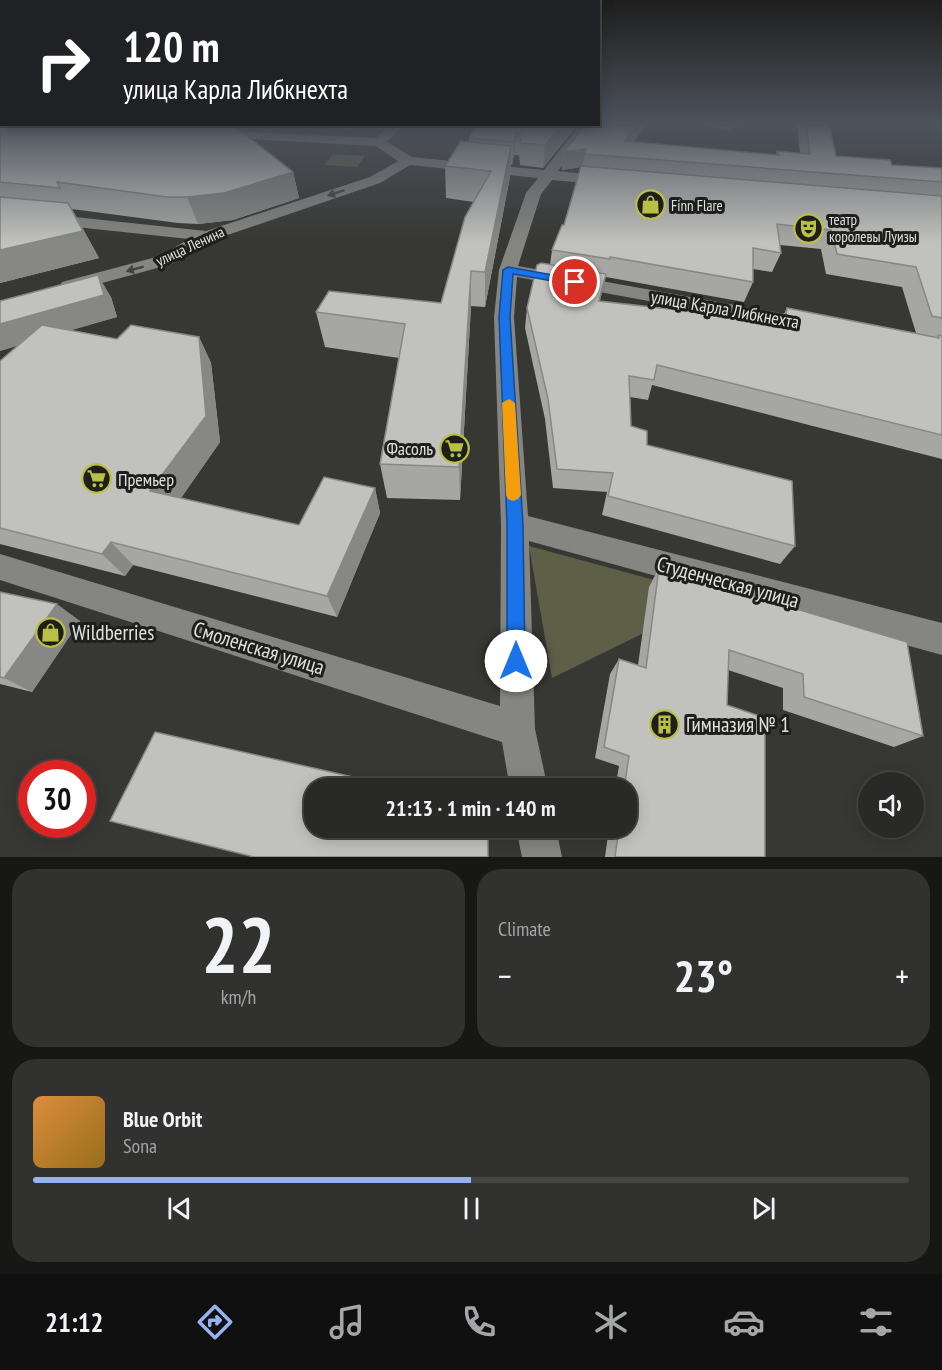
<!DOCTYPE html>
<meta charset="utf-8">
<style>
body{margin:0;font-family:"PT Sans Narrow",sans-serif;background:#31312f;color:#f1f3f6;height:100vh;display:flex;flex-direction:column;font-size:22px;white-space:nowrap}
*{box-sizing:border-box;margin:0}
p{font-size:20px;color:#a5a6a7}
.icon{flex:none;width:33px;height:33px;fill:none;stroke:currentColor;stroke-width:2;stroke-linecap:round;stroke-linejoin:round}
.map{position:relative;height:857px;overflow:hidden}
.panel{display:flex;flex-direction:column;gap:12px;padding:12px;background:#171715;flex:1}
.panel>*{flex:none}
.guide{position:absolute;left:0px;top:0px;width:600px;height:126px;box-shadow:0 3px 15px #0003,0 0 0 2px #454544;background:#202124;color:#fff;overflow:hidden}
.controls{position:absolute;left:858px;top:772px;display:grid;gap:12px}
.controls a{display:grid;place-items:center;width:66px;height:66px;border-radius:50%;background:#292927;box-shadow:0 3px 15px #0003,0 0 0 2px #454544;font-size:30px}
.speed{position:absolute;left:18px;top:760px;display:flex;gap:12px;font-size:30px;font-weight:700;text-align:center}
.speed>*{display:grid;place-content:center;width:78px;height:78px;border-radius:50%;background:#292927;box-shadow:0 3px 15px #0003,0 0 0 2px #454544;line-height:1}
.speed .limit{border:9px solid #d22;background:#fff;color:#111}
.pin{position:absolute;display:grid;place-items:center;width:51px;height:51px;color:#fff;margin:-26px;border:3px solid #fff;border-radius:50%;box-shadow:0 2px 6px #0007}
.me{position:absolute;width:66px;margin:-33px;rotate:0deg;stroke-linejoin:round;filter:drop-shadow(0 0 4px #0008)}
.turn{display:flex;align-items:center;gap:21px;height:126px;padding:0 24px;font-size:27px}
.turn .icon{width:78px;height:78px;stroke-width:2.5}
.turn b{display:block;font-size:42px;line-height:51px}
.big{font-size:45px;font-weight:800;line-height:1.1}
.panel .card{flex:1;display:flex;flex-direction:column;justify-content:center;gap:9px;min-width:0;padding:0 21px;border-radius:24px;background:#31312f}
.panel .dial{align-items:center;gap:0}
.dial b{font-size:78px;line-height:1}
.song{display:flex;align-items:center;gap:18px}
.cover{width:72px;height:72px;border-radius:9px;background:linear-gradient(135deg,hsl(30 70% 55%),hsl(40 70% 35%))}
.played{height:6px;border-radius:3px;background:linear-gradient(90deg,#95b2f1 50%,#454544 50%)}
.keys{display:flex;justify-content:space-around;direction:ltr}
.heat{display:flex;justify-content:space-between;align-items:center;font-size:33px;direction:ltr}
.panel .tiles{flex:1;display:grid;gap:12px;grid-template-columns:1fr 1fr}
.card:last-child{grid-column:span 2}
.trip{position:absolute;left:304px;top:778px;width:333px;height:60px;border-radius:24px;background:#292927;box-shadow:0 3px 15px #0003,0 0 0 2px #454544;font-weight:800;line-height:60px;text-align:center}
.tabs{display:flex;height:96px;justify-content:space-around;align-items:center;background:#101010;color:#a5a6a7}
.tabs .icon{width:42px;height:42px}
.tabs .current{color:#95b2f1}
.tabs b{font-size:27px;color:#f1f3f6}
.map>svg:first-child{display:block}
</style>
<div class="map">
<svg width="942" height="857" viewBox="0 0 942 857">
<rect width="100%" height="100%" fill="#373734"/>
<g fill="#5d5f46">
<path d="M333 154 365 156 357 167 324 165Z"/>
<path d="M529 546 717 597 552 678Z"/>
</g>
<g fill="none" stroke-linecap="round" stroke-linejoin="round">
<g stroke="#777875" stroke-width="2" stroke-dasharray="1 2" stroke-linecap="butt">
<path d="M438 124 445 126 455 124"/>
<path d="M419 125 432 124"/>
</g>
<path fill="#858682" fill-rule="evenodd" d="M690 123H701L728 127 733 123H739L736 128 728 131Z"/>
<g fill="#858682" fill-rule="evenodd">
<path d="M391 124H405L387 142 412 157 544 170 581 124H594L558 171 611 177 618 181 611 185 552 180 541 194 518 266 813 319 820 321 823 325 820 329 813 331 517 277 514 317 528 516 942 623V655L529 541 535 729 548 789H510L502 742 0 580V554L500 706 501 525 494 317 499 270 526 193 538 178 410 165 380 183 213 240 172 264 69 292 62 290 60 286 62 282 160 256 189 239 0 219V209L206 231 370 177 398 161 376 146 214 137 208 133 209 130 376 138Z"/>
<path d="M516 828H556L562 857H522Z"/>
</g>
</g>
<g fill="#a6a7a3" fill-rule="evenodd">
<path d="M0 123 293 172 299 198 233 220 198 224 178 223 72 209 99 258 0 283Z"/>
<path d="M598 123H648L633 142 775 155 777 151 800 153 797 123H829L836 156 892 165 942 168V459L652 385 648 400 630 397 631 426 647 445 795 546 780 564 602 515 607 492 553 488 545 419 525 328 527 308 550 265 552 250 564 225 580 167 562 170 564 152ZM780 245 821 249 826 274 902 287 916 333 787 308 780 322 600 301 605 279 606 277 744 302 753 282V269L772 272 781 253Z"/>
<path d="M320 124H358L355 129 320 127Z"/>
<path d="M477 124 574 129 543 168 520 165 519 155H514L512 165 511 164 510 177 485 307 471 306 460 500 387 498 380 464 399 358 325 347 316 312 441 303 474 202 446 198 445 166 469 142V138Z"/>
<path d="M111 297 117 317 70 330 117 339 199 337 211 363 220 442 181 498 299 525 375 488 380 513 337 617 133 565 125 576 0 544V361L18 345 0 351Z"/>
<path d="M659 568 923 736 894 747 783 710V688L728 670 727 705 765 857H605L609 828H627V789H615L619 766 595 758 610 674 619 659 638 665 649 587Z"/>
<path d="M0 592 80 621 32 692 0 684Z"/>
</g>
<g fill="#878885">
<path d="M639 123H648L622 157 624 141Z"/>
<path d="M563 124H575L574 129 543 168 545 145Z"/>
<path d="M516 133 514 155 512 165 514 142Z"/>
<path d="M511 146 510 177 485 307V272Z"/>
<path d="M586 149 582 167 562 170 564 152Z"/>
<path d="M293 172 299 198 233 220 198 224 187 197Z"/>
<path d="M68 203 99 258 0 283V250Z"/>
<path d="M471 271V306L460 500 459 467Z"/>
<path d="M98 275 111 297 117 317 0 351V324Z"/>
<path d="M199 337 211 363 220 442 169 515 150 491Z"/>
<path d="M375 488 380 513 337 617 327 596Z"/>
<path d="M111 542 133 565 125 576 102 554Z"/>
<path d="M57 604 80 621 32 692 4 678Z"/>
</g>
<g fill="#c1c2be" stroke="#878885" stroke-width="1.5">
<path d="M0 123H2V124H232L293 172 224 193 187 197H167L57 182 60 188 0 182Z"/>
<path d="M598 123H639L624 141 779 155 777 151 810 154 806 123H829L836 156 890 160 892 165 942 168V182L584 154 586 149 564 152 586 124H598Z"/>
<path d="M477 124H563L545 145 521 143 520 133H516L514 142 469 138Z"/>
<path d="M461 141 511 146 485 272 471 271 459 467 380 464 405 324 316 312 329 291 441 303 465 217 491 171 445 166Z"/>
<path d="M581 166 942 196V318L932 316 916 267 837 254 831 230 777 224 781 253 753 248V282L610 257V259L552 250 562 225H564Z"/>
<path d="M0 197 68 203 83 231 0 250Z"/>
<path d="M541 263 606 274 599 301 785 322 787 308 939 338 938 335 942 336V435L657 365 654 380 629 376 631 426 647 431V445L792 481 795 546 608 496 613 473 557 469 548 399 527 308 537 265Z"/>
<path d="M98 275 104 295 0 324V301Z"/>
<path d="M42 325 117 339 131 325 199 337 206 416 150 491 299 525 324 477 375 488 327 596 111 542 102 554 0 528V361Z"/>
<path d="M659 568 907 642 923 736 804 697 803 674 729 650 727 705 765 718V857H615L619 828H627V789H624L629 756 604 747 619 659 646 668Z"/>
<path d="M0 592 57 604 4 678 0 677Z"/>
<path d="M155 732 406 789H315V828H488V857H254L110 821Z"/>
</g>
<defs><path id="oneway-solid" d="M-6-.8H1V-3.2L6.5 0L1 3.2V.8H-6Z" transform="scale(1.5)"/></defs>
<g fill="#424240">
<use href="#oneway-solid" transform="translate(336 193) rotate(162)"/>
<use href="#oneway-solid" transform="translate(135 269) rotate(165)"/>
</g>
<linearGradient id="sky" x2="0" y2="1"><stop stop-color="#1e1e1d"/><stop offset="0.51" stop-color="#4d535c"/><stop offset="1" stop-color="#4d535c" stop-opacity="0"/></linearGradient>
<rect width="942" height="243" fill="url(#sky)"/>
<path fill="#1a73e8" stroke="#114b97" stroke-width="1.5" d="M508 267 575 279 581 282 575 285 513 274 510 317 523 525 525 661 523 667 516 670 510 667 507 661V525L499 317 503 270Z"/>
<path fill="#f59e0b" d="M509 399 515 403 521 495 518 499 513 501 508 499 506 495 502 403Z"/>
<defs>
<symbol id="shop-ring" viewBox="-11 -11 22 22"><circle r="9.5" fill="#1e1e1d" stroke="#bac045" stroke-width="1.5"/><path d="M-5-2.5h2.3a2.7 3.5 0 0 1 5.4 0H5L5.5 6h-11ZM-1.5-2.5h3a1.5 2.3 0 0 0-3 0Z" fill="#bac045"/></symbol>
<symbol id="theatre-ring" viewBox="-11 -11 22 22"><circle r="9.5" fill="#1e1e1d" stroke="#bac045" stroke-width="1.5"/><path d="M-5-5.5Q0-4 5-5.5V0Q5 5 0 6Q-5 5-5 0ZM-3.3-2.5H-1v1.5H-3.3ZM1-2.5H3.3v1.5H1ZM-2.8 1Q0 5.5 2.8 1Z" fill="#bac045"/></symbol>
<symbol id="supermarket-ring" viewBox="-11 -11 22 22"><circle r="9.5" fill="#1e1e1d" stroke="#bac045" stroke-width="1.5"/><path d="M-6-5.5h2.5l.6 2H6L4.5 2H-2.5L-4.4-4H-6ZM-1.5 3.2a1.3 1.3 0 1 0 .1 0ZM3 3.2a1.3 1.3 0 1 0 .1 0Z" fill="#bac045"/></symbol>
<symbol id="building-ring" viewBox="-11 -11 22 22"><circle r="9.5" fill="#1e1e1d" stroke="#bac045" stroke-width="1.5"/><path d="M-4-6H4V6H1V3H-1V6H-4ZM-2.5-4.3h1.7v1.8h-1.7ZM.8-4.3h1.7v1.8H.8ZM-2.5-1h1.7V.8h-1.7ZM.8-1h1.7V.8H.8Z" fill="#bac045"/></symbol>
</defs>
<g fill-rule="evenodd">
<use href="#shop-ring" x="634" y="188" width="33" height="33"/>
<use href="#theatre-ring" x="792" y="212" width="33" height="33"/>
<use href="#supermarket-ring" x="438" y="432" width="33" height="33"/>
<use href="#supermarket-ring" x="80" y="462" width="33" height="33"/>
<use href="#shop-ring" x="34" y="616" width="33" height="33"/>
<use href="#building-ring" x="648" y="708" width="33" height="33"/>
</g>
<g text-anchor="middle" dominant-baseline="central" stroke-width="6" stroke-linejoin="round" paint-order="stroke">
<g font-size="15" fill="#e0e1df" stroke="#1e1e1d" text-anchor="start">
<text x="671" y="205">Finn Flare</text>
<text x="829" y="219">театр<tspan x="829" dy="17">королевы Луизы</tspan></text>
</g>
<g font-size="15" fill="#e0e1df" stroke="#1e1e1d">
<text transform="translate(190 246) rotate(-25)">улица Ленина</text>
</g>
<g font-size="18" fill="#e0e1df" stroke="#1e1e1d">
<text transform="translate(725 309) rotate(10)">улица Карла Либкнехта</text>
</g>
<g font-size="18" fill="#e0e1df" stroke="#1e1e1d" text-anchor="end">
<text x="433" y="448">Фасоль</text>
<text x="118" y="479" text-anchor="start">Премьер</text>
</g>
<g font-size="21" fill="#e0e1df" stroke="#1e1e1d">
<text transform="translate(728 582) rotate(15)">Студенческая улица</text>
<text transform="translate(259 648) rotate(17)">Смоленская улица</text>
</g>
<g font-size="21" fill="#e0e1df" stroke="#1e1e1d" text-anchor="start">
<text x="72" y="632">Wildberries</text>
<text x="686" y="724">Гимназия № 1</text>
</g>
</g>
</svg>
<div class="controls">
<a><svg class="icon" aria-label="sound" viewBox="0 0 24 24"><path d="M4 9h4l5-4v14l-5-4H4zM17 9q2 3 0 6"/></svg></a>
</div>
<div class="speed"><div class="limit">30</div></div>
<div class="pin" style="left:575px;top:282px;background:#d93025"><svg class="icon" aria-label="arrive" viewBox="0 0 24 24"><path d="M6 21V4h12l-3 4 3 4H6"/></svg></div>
<svg class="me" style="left:516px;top:661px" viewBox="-20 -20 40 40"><circle r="19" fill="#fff"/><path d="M0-13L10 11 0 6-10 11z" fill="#1a73e8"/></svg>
<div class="trip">21:13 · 1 min · 140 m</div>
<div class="guide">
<div class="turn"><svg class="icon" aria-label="right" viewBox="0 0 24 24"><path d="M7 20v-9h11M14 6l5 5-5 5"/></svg><div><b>120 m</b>улица Карла Либкнехта</div></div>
</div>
</div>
<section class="panel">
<div class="tiles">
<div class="card dial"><b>22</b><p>km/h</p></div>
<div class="card"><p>Climate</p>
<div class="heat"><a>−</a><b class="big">23°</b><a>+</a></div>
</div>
<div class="card">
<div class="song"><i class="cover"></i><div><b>Blue Orbit</b><p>Sona</p></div></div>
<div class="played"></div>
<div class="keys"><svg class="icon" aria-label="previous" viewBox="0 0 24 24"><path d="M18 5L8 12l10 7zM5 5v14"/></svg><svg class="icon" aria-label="pause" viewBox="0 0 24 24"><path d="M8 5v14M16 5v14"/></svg><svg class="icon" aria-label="next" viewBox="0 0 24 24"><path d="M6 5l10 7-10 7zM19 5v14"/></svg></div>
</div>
</div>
</section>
<nav class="tabs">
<b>21:12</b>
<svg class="icon current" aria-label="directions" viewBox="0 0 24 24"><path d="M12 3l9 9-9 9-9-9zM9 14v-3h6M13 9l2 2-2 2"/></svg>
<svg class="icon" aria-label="music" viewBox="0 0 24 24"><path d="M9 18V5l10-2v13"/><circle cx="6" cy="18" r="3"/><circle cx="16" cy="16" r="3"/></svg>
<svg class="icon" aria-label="phone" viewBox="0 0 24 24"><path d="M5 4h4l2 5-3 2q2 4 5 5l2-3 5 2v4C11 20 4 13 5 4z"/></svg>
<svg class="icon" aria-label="climate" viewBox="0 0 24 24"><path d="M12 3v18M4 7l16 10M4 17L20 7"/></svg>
<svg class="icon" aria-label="car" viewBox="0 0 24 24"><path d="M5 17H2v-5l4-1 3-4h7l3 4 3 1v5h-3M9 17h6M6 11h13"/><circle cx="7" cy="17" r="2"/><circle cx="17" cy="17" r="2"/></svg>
<svg class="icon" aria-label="filters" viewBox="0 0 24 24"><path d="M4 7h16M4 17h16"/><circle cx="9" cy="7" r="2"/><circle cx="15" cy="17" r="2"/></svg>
</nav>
